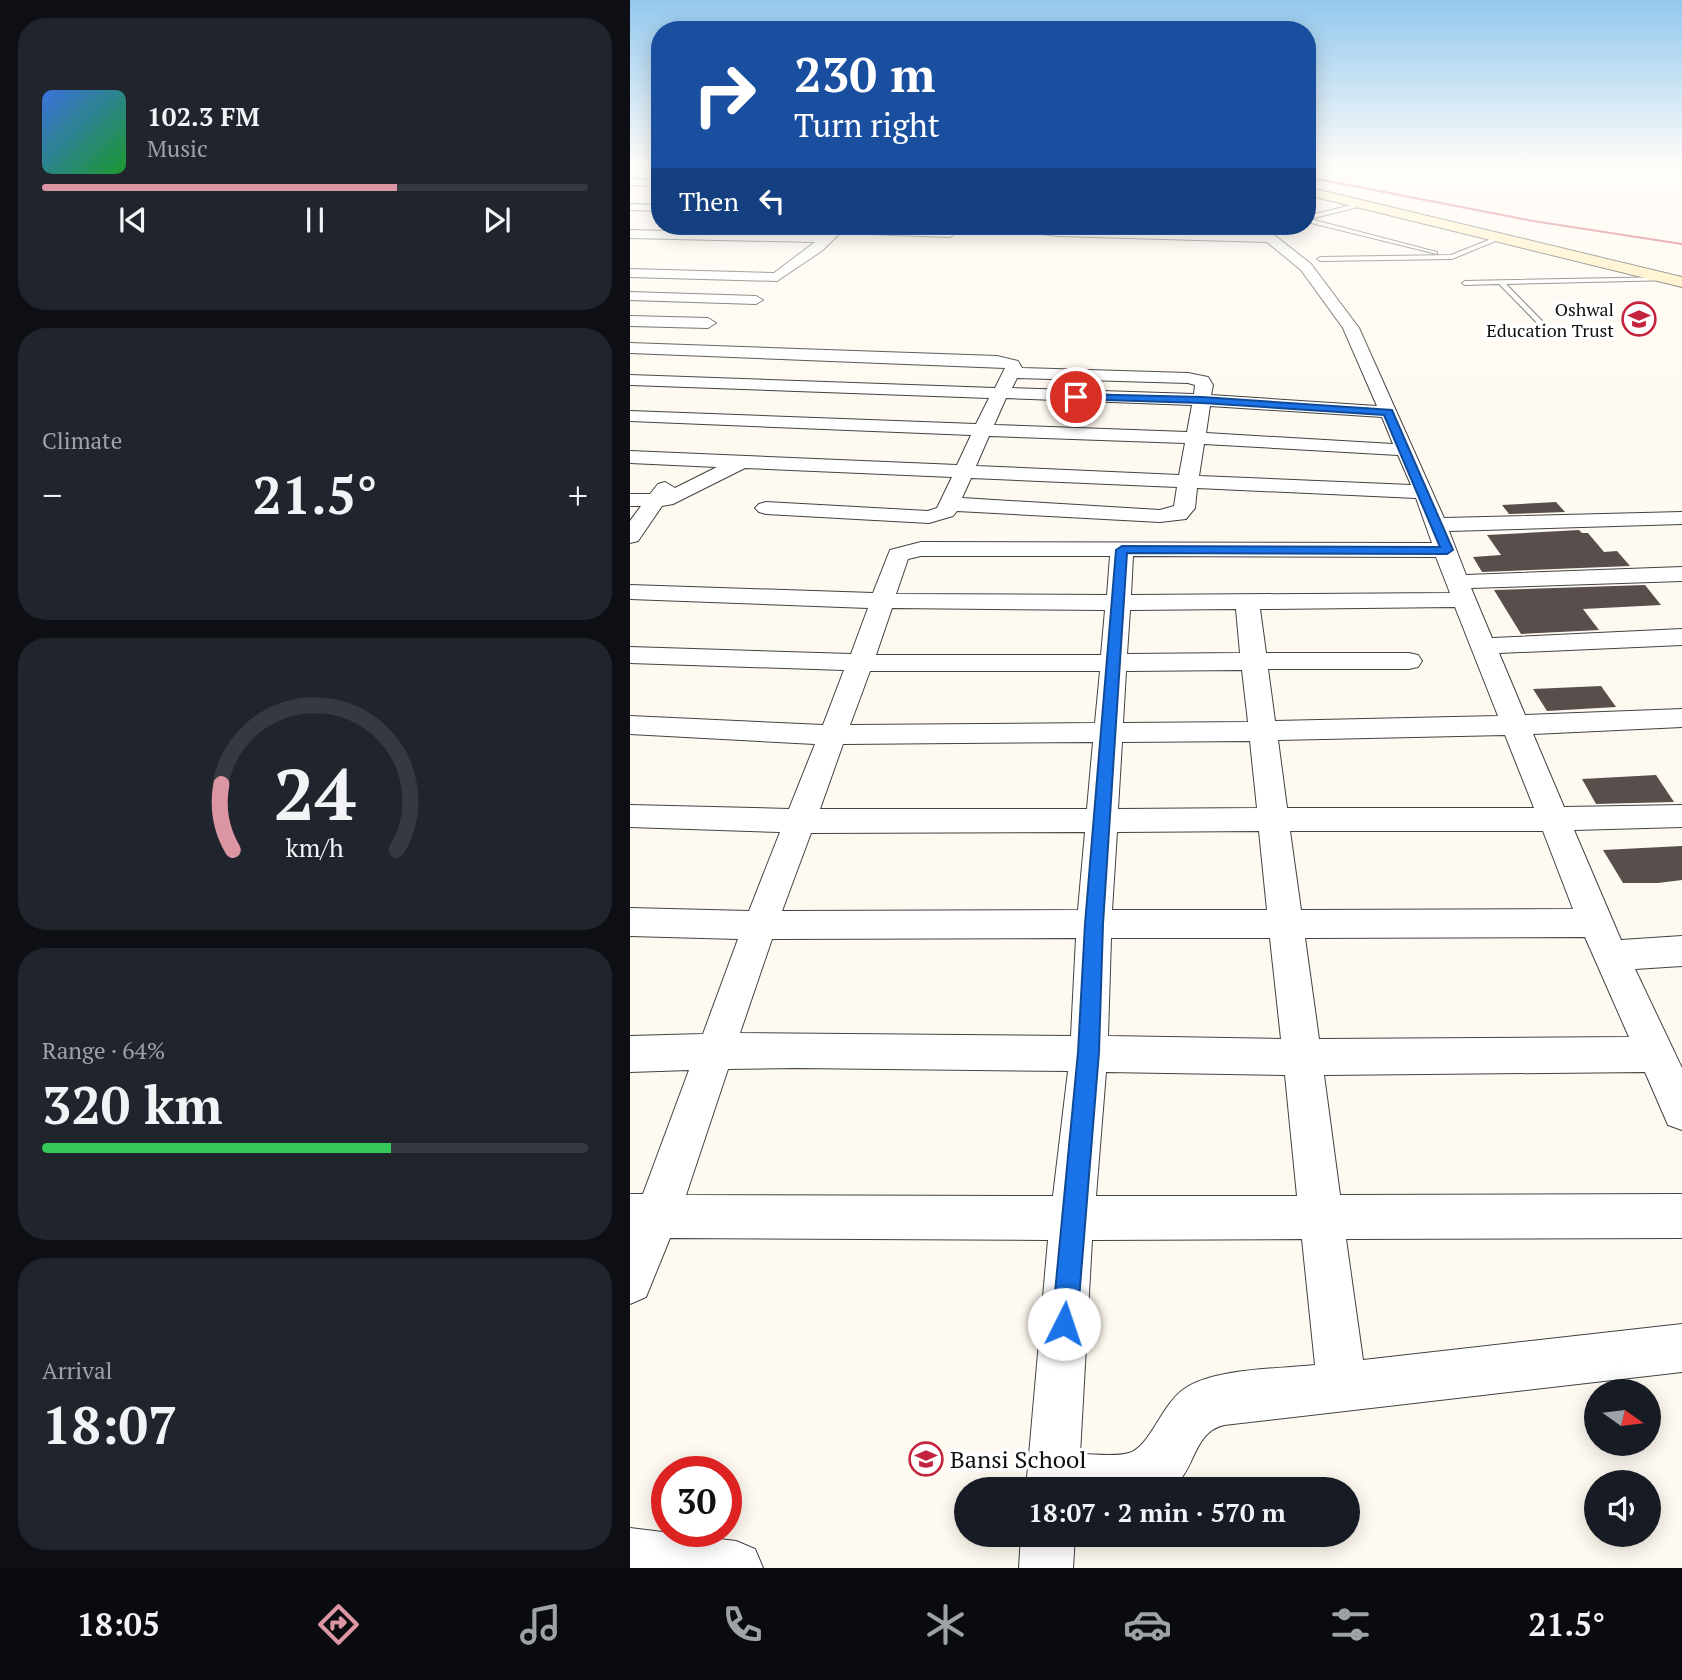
<!DOCTYPE html>
<meta charset="utf-8">
<style>
body{margin:0;font-family:"PT Serif",serif;background:#20242c;color:#f1f3f6;height:100vh;display:flex;flex-direction:column;font-size:26px;white-space:nowrap}
*{box-sizing:border-box;margin:0}
p{font-size:23px;color:#9ea1a6}
.icon{flex:none;width:38px;height:38px;fill:none;stroke:currentColor;stroke-width:2;stroke-linecap:round;stroke-linejoin:round}
.map{position:relative;flex:1;overflow:hidden}
.drawer{display:flex;flex-direction:column;gap:18px;padding:18px;background:#0d0f14;width:630px}
.drawer>*{flex:none}
.top-card{position:absolute;left:21px;top:21px;width:665px;height:214px;border-radius:28px;box-shadow:0 4px 18px #0003;background:#1a4fa0;color:#fff;overflow:hidden}
.needle{width:46px;rotate:104deg}
.fabs{position:absolute;left:954px;top:1379px;display:grid;gap:14px}
.fabs a{display:grid;place-items:center;width:77px;height:77px;border-radius:50%;background:#171b24;box-shadow:0 4px 18px #0003;font-size:35px}
.speed{position:absolute;left:21px;top:1456px;display:flex;gap:14px;font-size:35px;font-weight:700;text-align:center}
.speed>*{display:grid;place-content:center;width:91px;height:91px;border-radius:50%;background:#171b24;box-shadow:0 4px 18px #0003;line-height:1}
.speed .limit{border:10px solid #d22;background:#fff;color:#111}
.pin{position:absolute;display:grid;place-items:center;width:60px;height:60px;color:#fff;margin:-30px;border:4px solid #fff;border-radius:50%;box-shadow:0 2px 7px #0007}
.me{position:absolute;width:77px;margin:-38px;rotate:4deg;stroke-linejoin:round;filter:drop-shadow(0 0 5px #0008)}
.turn{display:flex;align-items:center;gap:24px;height:147px;padding:0 28px;font-size:32px}
.turn .icon{width:91px;height:91px;stroke-width:2.5}
.turn b{display:block;font-size:49px;line-height:60px}
.then{display:flex;align-items:center;height:66px;padding:0 28px;background:#0003;gap:14px;font-size:26px}
.big{font-size:52px;font-weight:800;line-height:1.1}
.drawer .widget{flex:1;display:flex;flex-direction:column;justify-content:center;gap:10px;min-width:0;padding:0 24px;border-radius:28px;background:#20242c}
.drawer .dial{align-items:center;gap:0}
.dial svg{height:182px;overflow:visible;fill:none;stroke:#363941;stroke-width:7;stroke-linecap:round;text-anchor:middle}
.dial text{fill:#f1f3f6;stroke:none}
.song{display:flex;align-items:center;gap:21px}
.cover{width:84px;height:84px;border-radius:10px;background:linear-gradient(135deg,hsl(220 70% 55%),hsl(130 70% 35%))}
.played{height:7px;border-radius:4px;background:linear-gradient(90deg,#dc95a3 65%,#363941 65%)}
.keys{display:flex;justify-content:space-around;direction:ltr}
.heat{display:flex;justify-content:space-between;align-items:center;font-size:38px;direction:ltr}
.charge{height:10px;border-radius:5px;background:linear-gradient(90deg,#34c759 64%,#363941 0)}
.trip{position:absolute;left:324px;top:1477px;width:406px;height:70px;border-radius:35px;background:#171b24;box-shadow:0 4px 18px #0003;font-weight:800;line-height:70px;text-align:center}
.tabs{display:flex;height:112px;justify-content:space-around;align-items:center;background:#090b0e;color:#9ea1a6}
.tabs .icon{width:49px;height:49px}
.tabs .current{color:#dc95a3}
.tabs b{font-size:32px;color:#f1f3f6}
main{display:flex;flex:1;min-height:0}
.map>svg:first-child{display:block}
</style>
<main>
<section class="drawer">
<div class="widget">
<div class="song"><i class="cover"></i><div><b>102.3 FM</b><p>Music</p></div></div>
<div class="played"></div>
<div class="keys"><svg class="icon" aria-label="previous" viewBox="0 0 24 24"><path d="M18 5L8 12l10 7zM5 5v14"/></svg><svg class="icon" aria-label="pause" viewBox="0 0 24 24"><path d="M8 5v14M16 5v14"/></svg><svg class="icon" aria-label="next" viewBox="0 0 24 24"><path d="M6 5l10 7-10 7zM19 5v14"/></svg></div>
</div>
<div class="widget"><p>Climate</p>
<div class="heat"><a>−</a><b class="big">21.5°</b><a>+</a></div>
</div>
<div class="widget dial"><svg viewBox="0 0 100 80">
<path d="M14 69A42 42 0 1 1 86 69"/>
<path d="M14 69A42 42 0 0 1 9 40" stroke="#dc95a3"/>
<text x="50" y="56" font-size="32" font-weight="700">24</text>
<text x="50" y="72" font-size="11">km/h</text>
</svg></div>
<div class="widget"><p>Range · 64%</p><b class="big">320 km</b><div class="charge"></div></div>
<div class="widget"><p>Arrival</p><b class="big">18:07</b></div>
</section>
<div class="map">
<svg width="1052" height="1568" viewBox="0 0 1052 1568">
<rect width="100%" height="100%" fill="#fffaf1"/>
<g fill="#584e4b">
<path d="M926 502 935 512 879 514 872 505Z"/>
<path d="M949 530 952 533H958L974 552 987 551 1000 566 852 572 843 557 871 555 857 535Z"/>
<path d="M1015 585 1031 605 953 609 969 630 891 634 864 590Z"/>
<path d="M971 686 986 707 917 711 903 689Z"/>
<path d="M1026 775 1044 802 966 804 952 779Z"/>
<path d="M1052 846V880L1028 883H993L973 850Z"/>
</g>
<g fill="none" stroke-linecap="round" stroke-linejoin="round">
<defs>
<g id="service">
<path d="M734 202 736 205 680 219 807 252V254L677 222V216Z"/>
<path d="M871 235 873 238 822 259 690 261 687 259 690 257 821 255Z"/>
<path d="M1041 277 1043 280 876 284 919 328 916 332 869 284 835 285 832 283 835 281Z"/>
</g>
<g id="minor">
<path d="M0 179 30 180V186L0 185Z"/>
<path d="M0 204 30 205V211L0 210Z"/>
<path d="M203 226 320 229 326 233 320 237 210 233 193 250 147 281 0 277V269L144 273 185 242 0 238V230L193 235Z"/>
<path d="M369 226 631 234 633 226H645L643 234 681 264 729 328 814 518 1052 512V524L819 531 836 575 1052 567V581L841 588 862 638 1052 629V645L869 653 895 715 1052 709V727L903 734 934 807 1052 805V827L944 830 991 940 1052 936V966L1005 969 1052 1068V1130L1038 1125 1015 1072 694 1075 710 1195 1052 1194V1238L716 1239 733 1360 1052 1324V1372L594 1425C566 1432 566 1461 550 1480 546 1484 540 1487 536 1489H396L418 1240 40 1238 16 1297 0 1304V1194H13L59 1070 0 1072V1036L73 1034 108 939 0 936V908L119 911 150 832 0 827V805L159 809 185 744 0 734V716L193 725 214 670 0 663V647L221 654 238 608 0 599V585L243 593 260 550 291 542 802 543 786 498 567 488 565 508 556 519 530 522 327 511 323 516 299 523 136 514 129 512 125 508 129 504 136 502 298 511 307 508 322 477 115 468 43 504 32 506 8 541 0 543V521L11 506H0V494H20L28 484 35 482 45 488 87 467 0 463V451L327 465 341 435 0 421V411L346 424 359 398 0 385V375L365 388 375 368 0 353V343L367 356 388 361 392 368 558 373 578 377 583 385 581 395 747 406 713 328 671 270 637 242 429 236 375 230ZM387 378 558 383 565 385 564 394 382 388ZM376 398 562 405 557 432 364 425ZM580 406 752 417 763 444 576 433ZM359 436 555 443 549 475 346 466ZM574 444 768 455 781 485 569 476ZM341 478 547 487 544 506 530 510 332 498ZM291 556H480L477 595 266 594 278 559ZM503 556 806 557 820 593 501 595ZM825 607 868 716 645 721 638 669H779L788 667 792 661 788 655 779 653H636L630 609ZM262 608 475 610 471 655H246ZM606 609 610 653 497 654 500 610ZM612 670 618 722 493 723 496 671ZM240 671H470L465 723 220 725ZM875 735 904 808H657L648 740ZM620 741 627 808 488 809 492 742ZM463 742 457 809H190L213 744ZM629 831 637 910H482L487 832ZM660 831H913L943 909 671 910ZM455 832 448 910 152 911 181 833ZM955 937 999 1037 689 1039 675 938ZM446 938 441 1036 110 1033 142 939ZM481 938H640L651 1039 478 1036ZM167 1068 438 1071 423 1196 56 1195 98 1069ZM476 1072 655 1075 667 1196H466ZM672 1239 685 1365C648 1369 585 1368 554 1389 531 1405 520 1447 499 1453 485 1457 465 1454 450 1454L462 1240Z"/>
<path d="M0 292 126 296 133 300 126 304 0 300Z"/>
<path d="M0 316 78 318 86 323 78 328 0 326Z"/>
<path d="M0 1528 106 1541 125 1549 133 1568H0Z"/>
<path d="M391 1535H445L443 1568H389Z"/>
</g>
<path id="secondary" d="M677 187 1052 277V287L677 195Z"/>
</defs>
<use href="#service" stroke="#424242" stroke-width="2"/>
<use href="#minor" stroke="#424242" stroke-width="2"/>
<use href="#secondary" stroke="#313131" stroke-width="2"/>
<use href="#service" fill="#fff" fill-rule="evenodd"/>
<use href="#minor" fill="#fff" fill-rule="evenodd"/>
<use href="#secondary" fill="#ffecac" fill-rule="evenodd"/>
<path stroke="#c3233d" stroke-width="2" d="M677 177 903 221 1052 244"/>
</g>
<linearGradient id="sky" x2="0" y2="1"><stop stop-color="#93c8ee"/><stop offset="0.43" stop-color="#fffdf9"/><stop offset="1" stop-color="#fffdf9" stop-opacity="0"/></linearGradient>
<rect width="1052" height="387" fill="url(#sky)"/>
<path fill="#1a73e8" stroke="#114b97" stroke-width="2" d="M446 394 572 397 762 410 823 550 817 554 497 553 473 924 469 1052 447 1324 443 1332 434 1336 425 1332 422 1324 448 1052 455 924 486 550 492 546 810 547 754 415 572 403 443 399 442 397Z"/>
<defs>
<symbol id="school-ring" viewBox="-11 -11 22 22"><circle r="9.5" fill="#fff" stroke="#c3233d" stroke-width="1.5"/><path d="M0-5L7-2L0 1L-7-2ZM-4 1L0 2.5L4 1V4Q0 6-4 4Z" fill="#c3233d"/></symbol>
</defs>
<g fill-rule="evenodd">
<use href="#school-ring" x="990" y="300" width="38" height="38"/>
<use href="#school-ring" x="277" y="1440" width="38" height="38"/>
</g>
<g text-anchor="middle" dominant-baseline="central" stroke-width="7" stroke-linejoin="round" paint-order="stroke">
<g font-size="18" fill="#0f0f0f" stroke="#fff" text-anchor="end">
<text x="984" y="309">Oshwal<tspan x="984" dy="21">Education Trust</tspan></text>
</g>
<g font-size="24" fill="#0f0f0f" stroke="#fff" text-anchor="start">
<text x="320" y="1459">Bansi School</text>
</g>
</g>
</svg>
<div class="fabs">
<a><svg class="needle" viewBox="-14 -14 28 28"><path d="M0-13l5 13h-10z" fill="#e53935"/><path d="M0 13l5-13h-10z" fill="#9ea1a6"/></svg></a>
<a><svg class="icon" aria-label="sound" viewBox="0 0 24 24"><path d="M4 9h4l5-4v14l-5-4H4zM17 9q2 3 0 6"/></svg></a>
</div>
<div class="speed"><div class="limit">30</div></div>
<div class="pin" style="left:446px;top:397px;background:#d93025"><svg class="icon" aria-label="arrive" viewBox="0 0 24 24"><path d="M6 21V4h12l-3 4 3 4H6"/></svg></div>
<svg class="me" style="left:434px;top:1324px" viewBox="-20 -20 40 40"><circle r="19" fill="#fff"/><path d="M0-13L10 11 0 6-10 11z" fill="#1a73e8"/></svg>
<div class="trip">18:07 · 2 min · 570 m</div>
<div class="top-card">
<div class="turn"><svg class="icon" aria-label="right" viewBox="0 0 24 24"><path d="M7 20v-9h11M14 6l5 5-5 5"/></svg><div><b>230 m</b>Turn right</div></div>
<div class="then">Then<svg class="icon" aria-label="left" viewBox="0 0 24 24"><path d="M17 20v-9H6M10 6l-5 5 5 5"/></svg></div>
</div>
</div>
</main>
<nav class="tabs">
<b>18:05</b>
<svg class="icon current" aria-label="directions" viewBox="0 0 24 24"><path d="M12 3l9 9-9 9-9-9zM9 14v-3h6M13 9l2 2-2 2"/></svg>
<svg class="icon" aria-label="music" viewBox="0 0 24 24"><path d="M9 18V5l10-2v13"/><circle cx="6" cy="18" r="3"/><circle cx="16" cy="16" r="3"/></svg>
<svg class="icon" aria-label="phone" viewBox="0 0 24 24"><path d="M5 4h4l2 5-3 2q2 4 5 5l2-3 5 2v4C11 20 4 13 5 4z"/></svg>
<svg class="icon" aria-label="climate" viewBox="0 0 24 24"><path d="M12 3v18M4 7l16 10M4 17L20 7"/></svg>
<svg class="icon" aria-label="car" viewBox="0 0 24 24"><path d="M5 17H2v-5l4-1 3-4h7l3 4 3 1v5h-3M9 17h6M6 11h13"/><circle cx="7" cy="17" r="2"/><circle cx="17" cy="17" r="2"/></svg>
<svg class="icon" aria-label="filters" viewBox="0 0 24 24"><path d="M4 7h16M4 17h16"/><circle cx="9" cy="7" r="2"/><circle cx="15" cy="17" r="2"/></svg>
<b>21.5°</b>
</nav>
